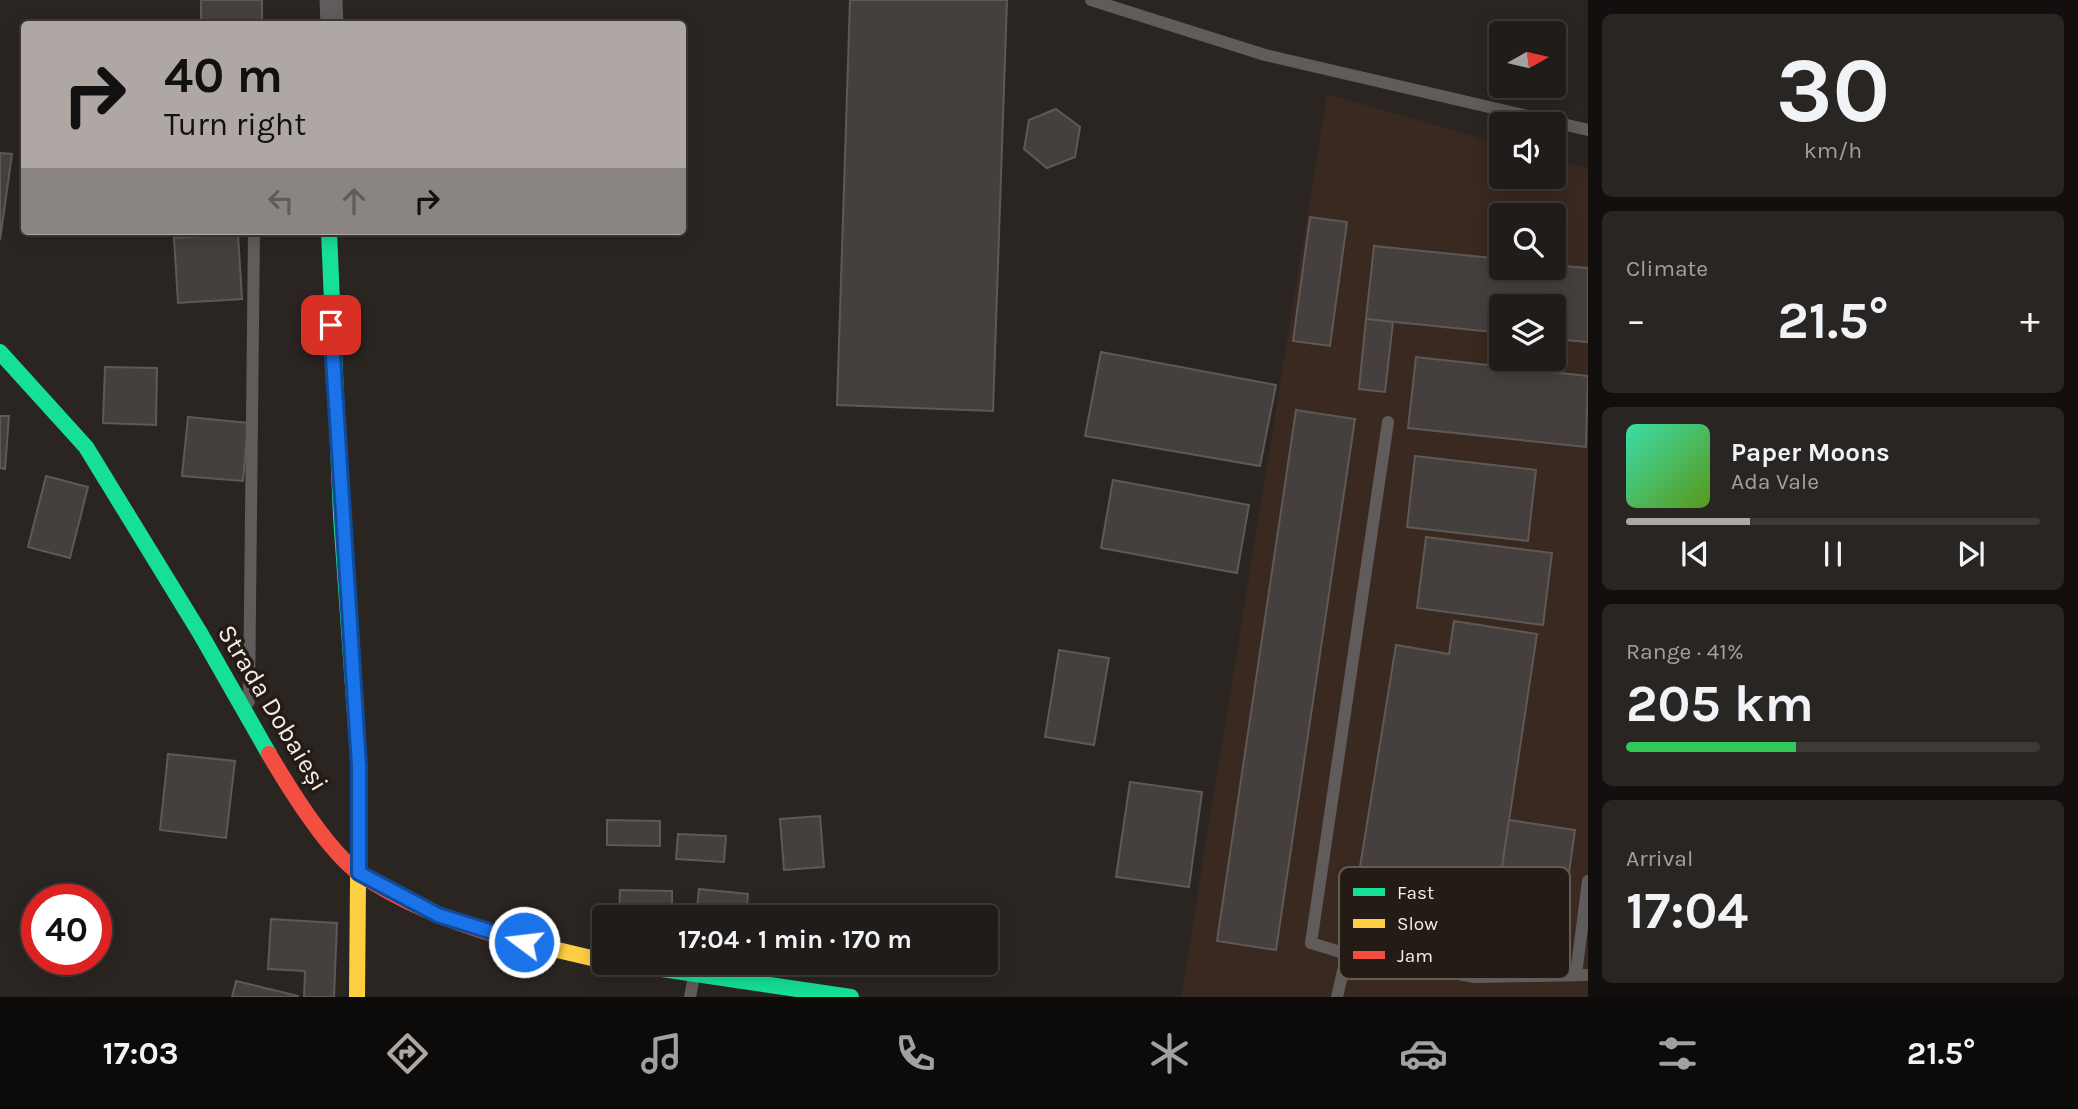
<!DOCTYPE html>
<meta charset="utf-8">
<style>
body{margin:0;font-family:Karla,sans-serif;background:#282523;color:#f1f3f6;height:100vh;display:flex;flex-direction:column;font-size:26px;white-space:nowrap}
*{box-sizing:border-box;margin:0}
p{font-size:23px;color:#a2a1a2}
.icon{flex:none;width:38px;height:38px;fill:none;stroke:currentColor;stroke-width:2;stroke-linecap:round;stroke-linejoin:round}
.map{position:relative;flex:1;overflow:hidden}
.side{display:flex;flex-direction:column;gap:14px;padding:14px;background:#120f0e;width:490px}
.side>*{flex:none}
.hud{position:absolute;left:21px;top:21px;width:665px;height:214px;border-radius:7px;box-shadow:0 4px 18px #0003,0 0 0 2px #3d3a39;background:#aea7a3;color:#111;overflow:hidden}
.needle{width:46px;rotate:82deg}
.fabs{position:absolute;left:1489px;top:21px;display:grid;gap:14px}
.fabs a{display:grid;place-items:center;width:77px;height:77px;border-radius:7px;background:#201c1a;box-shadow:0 4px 18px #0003,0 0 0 2px #3d3a39;font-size:35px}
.speed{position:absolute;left:21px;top:884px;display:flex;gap:14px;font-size:35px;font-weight:700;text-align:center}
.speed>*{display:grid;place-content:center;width:91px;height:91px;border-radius:50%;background:#201c1a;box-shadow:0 4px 18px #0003,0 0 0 2px #3d3a39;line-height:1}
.speed .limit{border:10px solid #d22;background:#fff;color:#111}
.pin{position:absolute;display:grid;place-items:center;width:60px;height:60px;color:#fff;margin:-30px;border-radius:14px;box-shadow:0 4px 10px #0006}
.me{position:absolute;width:77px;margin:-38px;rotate:285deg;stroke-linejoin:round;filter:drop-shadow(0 0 5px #0008)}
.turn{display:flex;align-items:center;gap:24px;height:147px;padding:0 28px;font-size:32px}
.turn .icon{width:91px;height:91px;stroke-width:2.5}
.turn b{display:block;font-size:49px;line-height:60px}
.lanes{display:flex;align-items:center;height:66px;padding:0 28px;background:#0003;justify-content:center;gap:35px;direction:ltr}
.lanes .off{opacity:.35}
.big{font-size:52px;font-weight:700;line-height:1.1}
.side .tile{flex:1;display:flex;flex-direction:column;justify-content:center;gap:10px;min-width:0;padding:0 24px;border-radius:10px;background:#282523}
.side .dial{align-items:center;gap:0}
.dial b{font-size:91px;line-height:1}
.song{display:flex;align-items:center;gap:21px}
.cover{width:84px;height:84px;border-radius:10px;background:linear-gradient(135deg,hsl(160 70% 55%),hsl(90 70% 35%))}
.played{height:7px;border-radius:4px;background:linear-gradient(90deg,#aea7a3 30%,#3d3a39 30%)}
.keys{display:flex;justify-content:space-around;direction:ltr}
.heat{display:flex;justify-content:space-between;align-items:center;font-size:38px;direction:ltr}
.charge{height:10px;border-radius:5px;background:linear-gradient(90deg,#34c759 41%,#3d3a39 0)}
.trip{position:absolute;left:592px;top:905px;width:406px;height:70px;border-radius:7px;background:#201c1a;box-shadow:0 4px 18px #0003,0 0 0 2px #3d3a39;font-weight:700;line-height:70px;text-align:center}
.menu{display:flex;height:112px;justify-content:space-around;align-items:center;background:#0d0b0a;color:#a2a1a2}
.menu .icon{width:49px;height:49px}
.menu .active{color:#aea7a3}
.menu b{font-size:32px;color:#f1f3f6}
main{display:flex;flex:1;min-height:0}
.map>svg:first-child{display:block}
</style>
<main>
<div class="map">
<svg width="1588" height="997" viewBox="0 0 1588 997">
<rect width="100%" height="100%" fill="#2b2522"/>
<path fill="#392920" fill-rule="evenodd" d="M1327 94 1501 144 1502 177H1554V159L1588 169V997H1181ZM1502 215H1554V268H1502ZM1502 306H1554V359H1502Z"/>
<g fill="#45403d" stroke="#5e5956" stroke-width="2">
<rect x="201" y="0" width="61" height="24"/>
<path d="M850 0H1007L993 411 837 405Z"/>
<path d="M1056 109 1080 127 1075 157 1047 168 1024 149 1029 120Z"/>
<path d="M0 153 12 154 0 240Z"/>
<path d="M1310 217 1347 222 1330 346 1293 341Z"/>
<path d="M238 234 242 299 178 303 174 238Z"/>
<path d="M1374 246 1502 259V268H1554V265L1588 268V342L1554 339V306H1502V333L1366 319Z"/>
<path d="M1366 319 1393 322 1385 392 1359 389Z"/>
<path d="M1101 352 1276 385 1260 466 1085 436Z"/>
<path d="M1416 357 1588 376 1586 447 1408 428Z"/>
<path d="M105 367 157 368 156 425 103 423Z"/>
<path d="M1296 410 1355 419 1276 950 1217 941Z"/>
<path d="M0 416H9L5 469 0 468Z"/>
<path d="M188 417 248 423 243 481 182 476Z"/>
<path d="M1415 456 1536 470 1528 541 1407 527Z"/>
<path d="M46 476 88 487 70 558 28 547Z"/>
<path d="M1113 480 1249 505 1237 573 1101 548Z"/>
<path d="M1426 537 1552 553 1543 625 1417 608Z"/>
<path d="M1454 621 1537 634 1494 921 1440 912 1437 930 1352 916 1396 645 1449 654Z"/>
<path d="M1059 650 1109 658 1094 745 1045 737Z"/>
<path d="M168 754 235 761 226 838 160 830Z"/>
<path d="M1130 782 1202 792 1189 887 1116 877Z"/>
<path d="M820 816 824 867 784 870 780 819Z"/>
<path d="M607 820 660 821V846L607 845Z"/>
<path d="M1509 820 1575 830 1567 887 1533 882 1526 925 1494 921Z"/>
<path d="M678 834 726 836 724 862 676 859Z"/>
<path d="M699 889 748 894 746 917H696Z"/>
<path d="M620 890 672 891V917H619Z"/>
<path d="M271 919 337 923 334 997H304L305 971 268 969Z"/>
<path d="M236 981 298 996V997H232Z"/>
</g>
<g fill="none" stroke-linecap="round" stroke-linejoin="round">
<g stroke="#605c5c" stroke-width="12">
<path d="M1091 0 1265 55 1588 130"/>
<path d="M249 702 254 231"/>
<path d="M1347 954 1311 943 1388 422"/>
<path d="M1576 974 1588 881"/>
<path d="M690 997 694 976"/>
<path d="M1337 997 1347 954 1475 977 1588 975"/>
</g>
<path stroke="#605c5c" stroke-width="23" d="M331 0 332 24"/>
<g stroke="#16e098" stroke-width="16">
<path d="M329 231 341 516 354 701"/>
<path d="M0 352 86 447 200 633 269 754"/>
<path d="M614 962 851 997"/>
</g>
<g stroke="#ffcf43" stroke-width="16">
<path d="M354 701 359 766 357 997"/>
<path d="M503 937 604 961"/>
</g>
<path stroke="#f24e42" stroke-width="16" d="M269 754C289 788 328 851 360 874 402 903 454 923 503 937"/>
</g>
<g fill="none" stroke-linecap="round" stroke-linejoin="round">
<defs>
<path id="route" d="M331 325 359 766V873L438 915 524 942"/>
</defs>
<use href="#route" stroke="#114b97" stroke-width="18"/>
<use href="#route" stroke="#1a73e8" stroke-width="12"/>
</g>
<g text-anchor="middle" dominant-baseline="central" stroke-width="7" stroke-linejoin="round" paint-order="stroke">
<g font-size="26" fill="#f5ede9" stroke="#251b15">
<text transform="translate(273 708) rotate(59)">Strada Dobaieși</text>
</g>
</g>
<rect x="1339" y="867" width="231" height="112" rx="10" fill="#251b15" stroke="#635a55" stroke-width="2"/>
<rect x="1353" y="888" width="32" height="8" fill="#16e098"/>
<rect x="1353" y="919" width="32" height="9" fill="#ffcf43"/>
<rect x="1353" y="951" width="32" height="8" fill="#f24e42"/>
<g font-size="19" fill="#f5ede9">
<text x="1397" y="899">Fast</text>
<text x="1397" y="930">Slow</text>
<text x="1397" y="962">Jam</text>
</g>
</svg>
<div class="fabs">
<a><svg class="needle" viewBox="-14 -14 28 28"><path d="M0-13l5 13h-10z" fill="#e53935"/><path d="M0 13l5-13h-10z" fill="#a2a1a2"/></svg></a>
<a><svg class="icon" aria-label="sound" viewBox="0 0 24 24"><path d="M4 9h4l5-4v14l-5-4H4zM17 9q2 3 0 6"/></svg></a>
<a><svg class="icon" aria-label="search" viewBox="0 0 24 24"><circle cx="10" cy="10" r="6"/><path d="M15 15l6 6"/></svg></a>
<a><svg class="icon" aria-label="layers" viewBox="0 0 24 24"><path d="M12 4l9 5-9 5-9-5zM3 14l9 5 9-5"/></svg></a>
</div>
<div class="speed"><div class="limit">40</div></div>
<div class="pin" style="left:331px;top:325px;background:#d93025"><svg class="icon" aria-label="arrive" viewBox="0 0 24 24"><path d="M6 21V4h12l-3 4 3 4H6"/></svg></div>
<svg class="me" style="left:524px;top:942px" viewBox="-20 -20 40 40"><circle r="17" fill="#1a73e8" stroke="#fff" stroke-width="3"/><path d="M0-11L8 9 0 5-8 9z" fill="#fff"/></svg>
<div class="trip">17:04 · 1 min · 170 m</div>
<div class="hud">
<div class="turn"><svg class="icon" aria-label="right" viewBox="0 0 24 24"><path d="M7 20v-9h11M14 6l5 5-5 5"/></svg><div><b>40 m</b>Turn right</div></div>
<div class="lanes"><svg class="icon off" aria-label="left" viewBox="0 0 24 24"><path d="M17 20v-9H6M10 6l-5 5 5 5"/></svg><svg class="icon off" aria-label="ahead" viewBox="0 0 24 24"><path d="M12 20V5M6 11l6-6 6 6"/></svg><svg class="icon" aria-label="right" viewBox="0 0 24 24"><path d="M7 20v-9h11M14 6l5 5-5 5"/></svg></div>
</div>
</div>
<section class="side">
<div class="tile dial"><b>30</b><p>km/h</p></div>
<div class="tile"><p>Climate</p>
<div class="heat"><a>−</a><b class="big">21.5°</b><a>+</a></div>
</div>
<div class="tile">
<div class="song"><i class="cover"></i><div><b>Paper Moons</b><p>Ada Vale</p></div></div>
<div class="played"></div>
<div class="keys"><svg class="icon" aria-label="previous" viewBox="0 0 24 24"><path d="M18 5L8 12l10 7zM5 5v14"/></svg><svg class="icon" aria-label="pause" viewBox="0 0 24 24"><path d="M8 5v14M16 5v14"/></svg><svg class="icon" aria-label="next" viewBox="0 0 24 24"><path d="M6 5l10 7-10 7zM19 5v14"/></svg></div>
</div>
<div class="tile"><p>Range · 41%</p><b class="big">205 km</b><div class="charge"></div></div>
<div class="tile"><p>Arrival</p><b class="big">17:04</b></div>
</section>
</main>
<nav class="menu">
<b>17:03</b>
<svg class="icon active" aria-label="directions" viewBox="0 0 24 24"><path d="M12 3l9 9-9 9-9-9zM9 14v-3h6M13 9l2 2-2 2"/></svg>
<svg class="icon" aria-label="music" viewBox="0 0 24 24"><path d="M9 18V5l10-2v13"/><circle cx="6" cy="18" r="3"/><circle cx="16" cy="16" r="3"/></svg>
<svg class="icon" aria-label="phone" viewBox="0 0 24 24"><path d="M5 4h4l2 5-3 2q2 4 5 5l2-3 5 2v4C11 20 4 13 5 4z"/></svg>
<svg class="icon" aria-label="climate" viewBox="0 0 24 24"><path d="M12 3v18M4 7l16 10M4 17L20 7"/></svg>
<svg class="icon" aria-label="car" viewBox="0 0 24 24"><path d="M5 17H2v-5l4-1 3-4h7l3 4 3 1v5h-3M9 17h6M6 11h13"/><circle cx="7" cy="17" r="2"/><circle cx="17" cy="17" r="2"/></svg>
<svg class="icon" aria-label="filters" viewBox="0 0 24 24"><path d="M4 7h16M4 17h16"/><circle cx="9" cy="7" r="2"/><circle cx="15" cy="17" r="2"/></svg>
<b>21.5°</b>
</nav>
